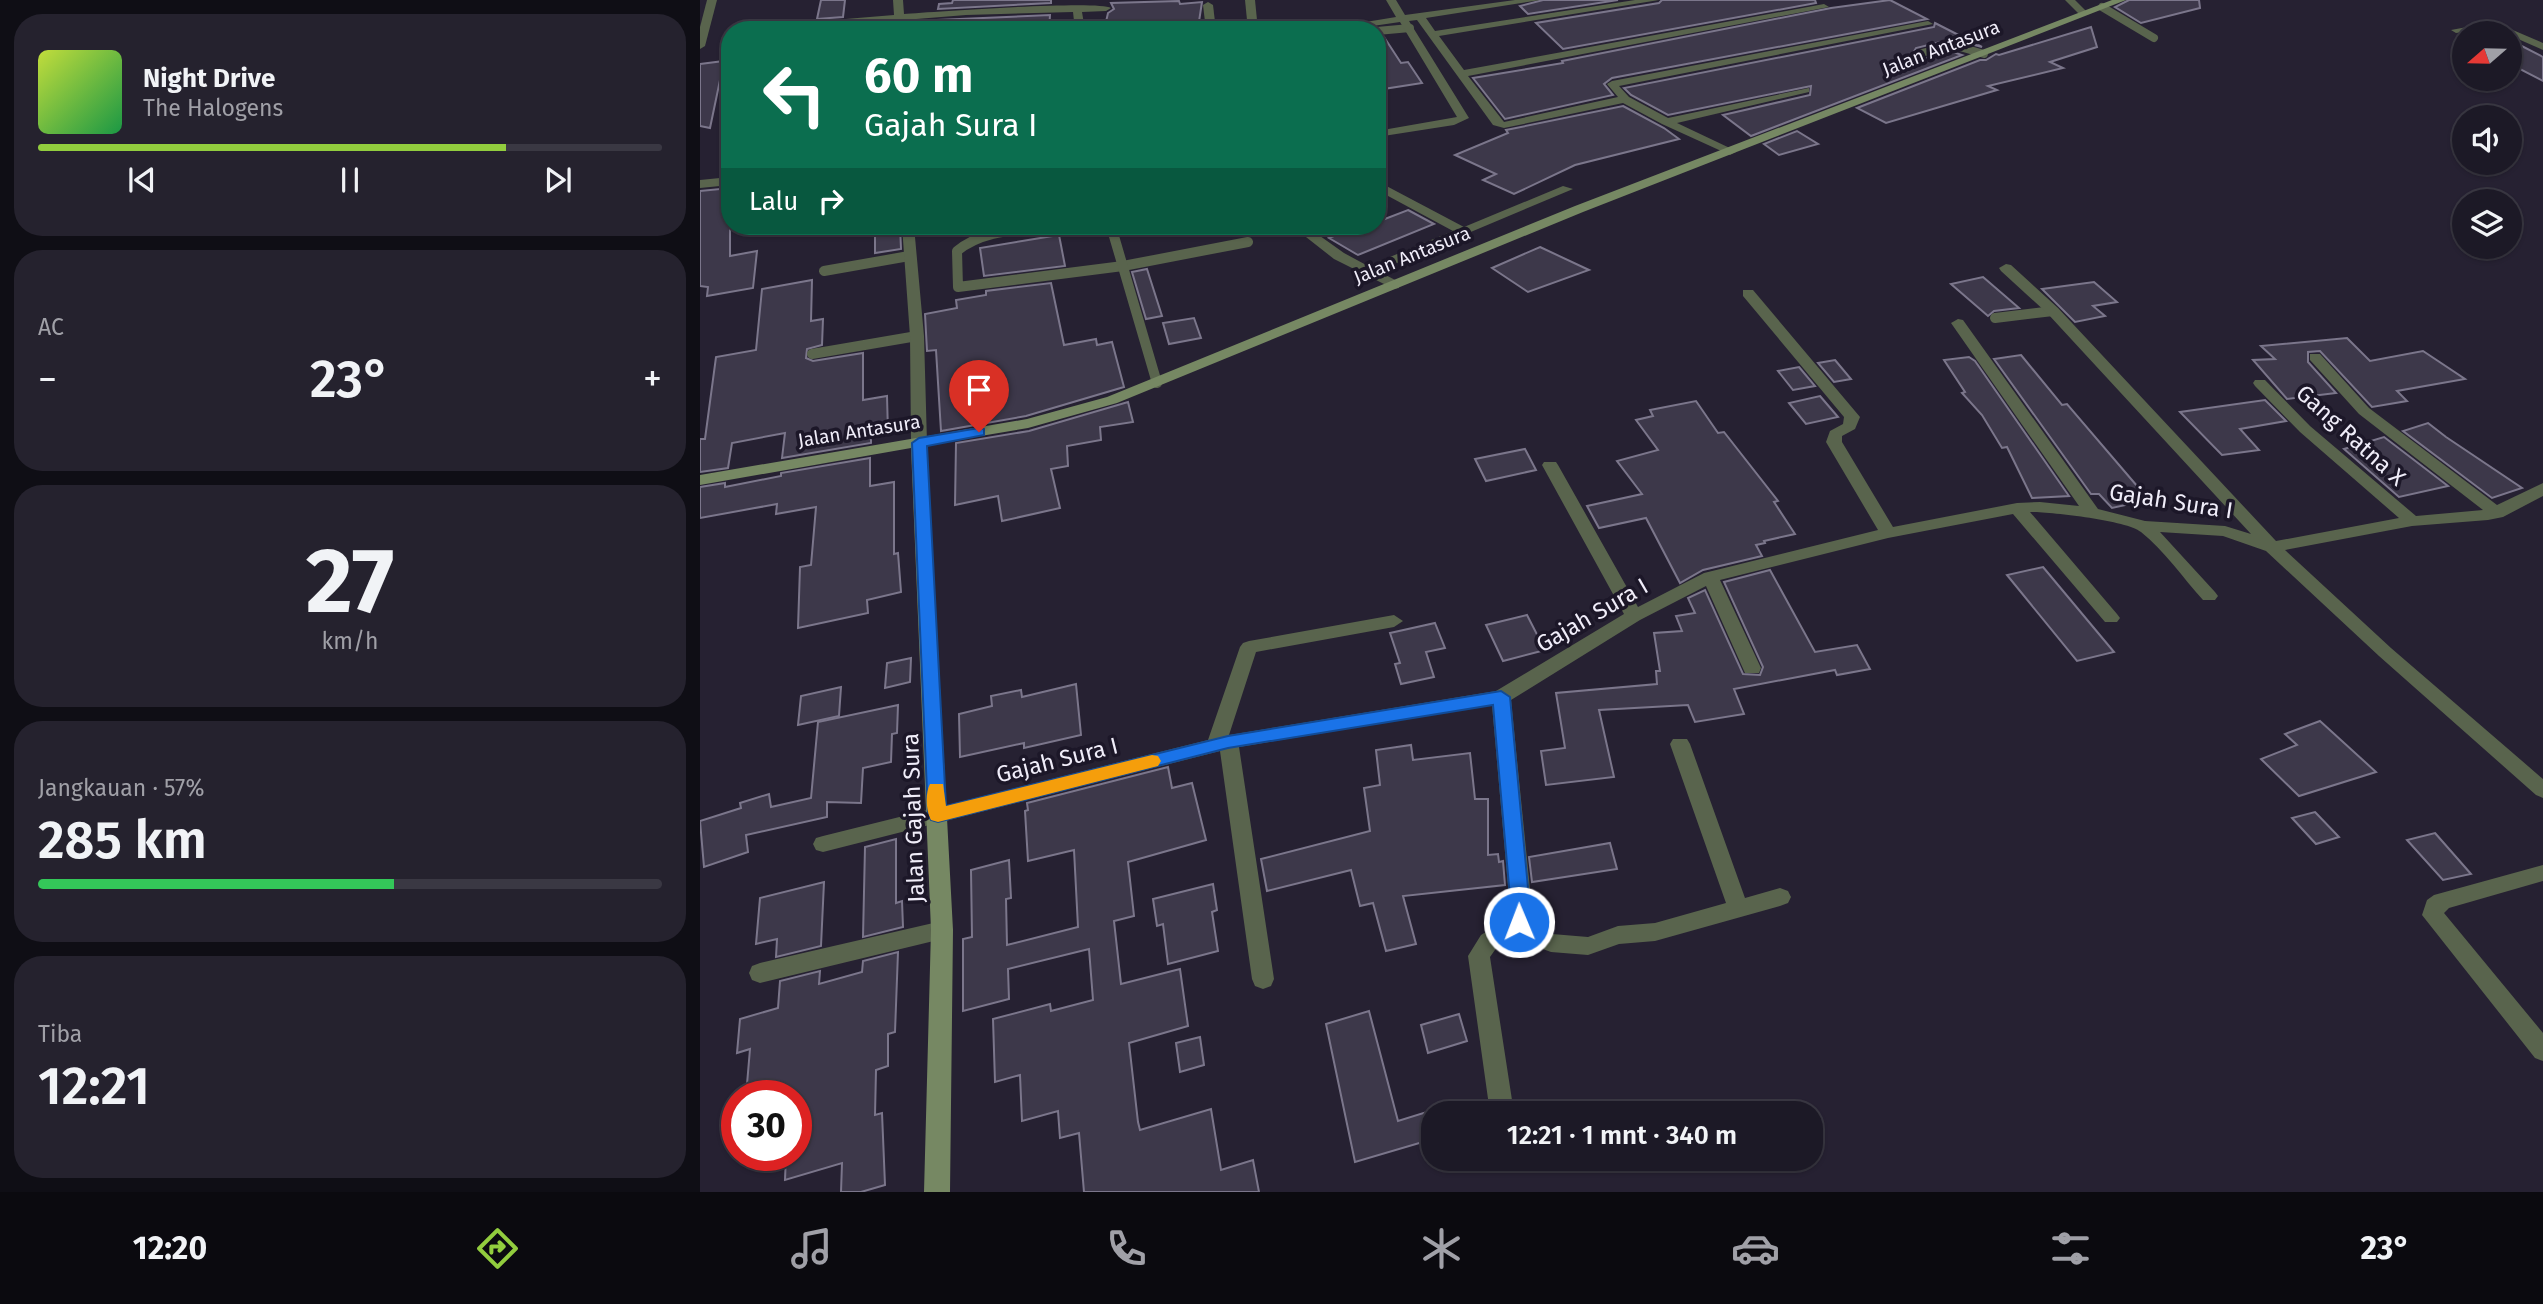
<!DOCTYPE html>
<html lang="id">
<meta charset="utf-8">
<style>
body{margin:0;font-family:"Fira Sans",sans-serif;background:#25222e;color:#f1f3f6;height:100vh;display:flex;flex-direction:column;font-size:26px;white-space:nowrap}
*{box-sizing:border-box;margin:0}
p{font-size:23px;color:#a0a0a7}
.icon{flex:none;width:38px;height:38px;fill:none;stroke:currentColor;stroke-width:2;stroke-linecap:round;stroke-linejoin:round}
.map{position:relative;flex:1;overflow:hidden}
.details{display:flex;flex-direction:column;gap:14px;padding:14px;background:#0f0e15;width:700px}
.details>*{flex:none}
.hud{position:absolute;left:21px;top:21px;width:665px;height:214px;border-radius:28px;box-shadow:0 2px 5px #0004,0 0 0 2px #3a3843;background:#0b6e4f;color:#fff;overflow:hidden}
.needle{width:46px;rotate:250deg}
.tools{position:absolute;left:1752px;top:21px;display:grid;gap:14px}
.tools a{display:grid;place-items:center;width:70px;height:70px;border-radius:50%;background:#1c1926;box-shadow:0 2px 5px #0004,0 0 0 2px #3a3843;font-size:35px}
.speed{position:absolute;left:21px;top:1080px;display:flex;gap:14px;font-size:35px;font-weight:700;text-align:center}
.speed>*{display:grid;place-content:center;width:91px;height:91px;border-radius:50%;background:#1c1926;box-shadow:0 2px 5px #0004,0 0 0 2px #3a3843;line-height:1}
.speed .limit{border:10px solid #d22;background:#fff;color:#111}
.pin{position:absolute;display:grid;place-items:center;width:60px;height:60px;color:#fff;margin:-72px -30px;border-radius:50% 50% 50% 0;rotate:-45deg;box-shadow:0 0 7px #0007}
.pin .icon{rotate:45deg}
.me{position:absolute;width:77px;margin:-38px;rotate:359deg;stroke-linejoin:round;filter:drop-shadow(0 0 5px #0008)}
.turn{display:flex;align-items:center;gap:24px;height:147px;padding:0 28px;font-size:32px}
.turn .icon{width:91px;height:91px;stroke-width:2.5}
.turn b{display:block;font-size:49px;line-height:60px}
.then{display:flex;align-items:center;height:66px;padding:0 28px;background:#0003;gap:14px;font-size:26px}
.big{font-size:52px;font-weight:600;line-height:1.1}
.details .card{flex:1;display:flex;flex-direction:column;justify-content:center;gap:10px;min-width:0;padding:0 24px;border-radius:28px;background:#25222e}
.details .dial{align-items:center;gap:0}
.dial b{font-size:91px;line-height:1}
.song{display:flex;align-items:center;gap:21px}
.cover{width:84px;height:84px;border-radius:10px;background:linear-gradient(135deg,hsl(70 70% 55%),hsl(140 70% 35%))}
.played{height:7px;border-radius:4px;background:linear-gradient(90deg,#92cd3e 75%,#3a3843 75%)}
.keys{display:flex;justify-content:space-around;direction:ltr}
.heat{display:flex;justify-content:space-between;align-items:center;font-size:38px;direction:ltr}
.charge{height:10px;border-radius:5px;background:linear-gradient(90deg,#34c759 57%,#3a3843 0)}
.trip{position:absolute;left:721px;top:1101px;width:402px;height:70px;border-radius:28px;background:#1c1926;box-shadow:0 2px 5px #0004,0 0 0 2px #3a3843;font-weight:600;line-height:70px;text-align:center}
.dock{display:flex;height:112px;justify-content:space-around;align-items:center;background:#0b0a0f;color:#a0a0a7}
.dock .icon{width:49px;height:49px}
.dock .selected{color:#92cd3e}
.dock b{font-size:32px;color:#f1f3f6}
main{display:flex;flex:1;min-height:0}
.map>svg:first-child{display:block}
</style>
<main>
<section class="details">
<div class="card">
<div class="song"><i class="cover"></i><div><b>Night Drive</b><p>The Halogens</p></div></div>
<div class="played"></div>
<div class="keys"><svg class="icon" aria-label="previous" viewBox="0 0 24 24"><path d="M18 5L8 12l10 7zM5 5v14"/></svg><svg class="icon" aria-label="pause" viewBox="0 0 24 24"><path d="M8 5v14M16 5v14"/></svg><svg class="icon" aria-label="next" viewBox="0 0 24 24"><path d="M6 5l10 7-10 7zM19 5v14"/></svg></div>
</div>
<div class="card"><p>AC</p>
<div class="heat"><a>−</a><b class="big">23°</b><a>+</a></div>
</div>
<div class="card dial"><b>27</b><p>km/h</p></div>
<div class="card"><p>Jangkauan · 57%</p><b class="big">285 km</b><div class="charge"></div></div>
<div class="card"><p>Tiba</p><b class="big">12:21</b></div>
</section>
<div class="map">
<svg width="1843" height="1192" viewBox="0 0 1843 1192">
<rect width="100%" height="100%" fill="#262132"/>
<g fill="#3d384a" stroke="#7b768b" stroke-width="2">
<path d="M121 0H145L143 17 117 19Z"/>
<path d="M253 0H351V3L238 9 239 4 252 3Z"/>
<path d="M843 0H918L828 14 820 6Z"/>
<path d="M962 0H1115L1116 3 863 49 836 23 959 3Z"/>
<path d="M1190 0 1227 19 912 78 904 84 913 95 805 119 773 78 863 63 862 61 1131 8Z"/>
<path d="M1429 0H1499L1500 8 1441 23 1415 7Z"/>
<path d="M479 1 480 4 502 2 498 28 436 30V25L405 26 408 13 414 9 411 3Z"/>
<path d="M350 15 349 30H235L237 20Z"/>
<path d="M1235 23 1282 47 1252 39 1216 48 1212 55 1217 60 1253 52 1262 55 1051 136 1023 115 1110 95 1111 86 968 115 931 95 924 88 1234 27Z"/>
<path d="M1391 27 1397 47 1350 62 1363 68 1288 86 1297 90 1186 123 1157 108 1280 60H1286L1296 54 1299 55Z"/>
<path d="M684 37 701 63 708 62 722 83 677 90V38Z"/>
<path d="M1810 40 1843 57V81L1810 64Z"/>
<path d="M24 61 10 128 0 126V64Z"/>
<path d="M923 106 964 128 979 139 875 165 814 194 783 180 796 174 755 155 808 133 806 130Z"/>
<path d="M1097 131 1118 144 1079 155 1064 144Z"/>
<path d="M30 188V256L57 251 53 288 7 296 8 287 0 286V191Z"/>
<path d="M708 210 734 224 658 255 629 238 659 226H677V222Z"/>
<path d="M178 226H200L201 249 175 253V231Z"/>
<path d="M359 235 365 266 284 276 280 248Z"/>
<path d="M840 247 889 270 828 292 792 268Z"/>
<path d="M447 269 462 316 446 319 432 272Z"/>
<path d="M1283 277 1319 308 1294 311 1288 316 1251 284Z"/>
<path d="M112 280 111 321 123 319 122 345 107 349 106 358 113 361 163 353V400L187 396 188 433 171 436V443L82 458 85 433 32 443 28 468 0 472V439H5L16 357 56 350 62 289Z"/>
<path d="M1394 282 1417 302 1393 306 1405 316 1375 322 1342 289Z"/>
<path d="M351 283 364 345 396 339 397 345 412 342 424 387 326 416 241 431 236 350 227 351 225 314 257 308 256 300 286 295V291Z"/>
<path d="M494 318 501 338 469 344 463 323Z"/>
<path d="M1647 338 1670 361 1723 351 1765 379 1697 391 1707 401 1672 407 1620 351 1608 352V362L1636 393 1587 399 1553 360 1575 359 1561 346Z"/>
<path d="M1321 355 1362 405 1367 404 1449 500 1412 508 1399 494H1391L1294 359Z"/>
<path d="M1269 357 1275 361 1369 496 1332 498 1307 447 1302 448 1282 415 1262 393 1265 392 1244 360Z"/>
<path d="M1135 360 1151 379 1134 382 1118 363Z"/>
<path d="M1099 367 1115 386 1093 390 1078 371Z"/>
<path d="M1120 396 1138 417 1106 424 1089 403Z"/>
<path d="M1565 400 1586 421 1540 429 1559 450 1522 455 1480 412Z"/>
<path d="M996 401 1018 433 1024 432 1078 501 1074 502 1095 534 1064 541 1065 543 1056 545 1062 556 1003 570 980 583 946 518 899 528 887 506 942 494 917 461 958 450 936 420 953 416 950 410Z"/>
<path d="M428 402 433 422 400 427 401 440 367 446 368 466 351 469 360 508 302 521 298 496 255 505 256 443 329 431Z"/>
<path d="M1728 423 1746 437 1822 488 1792 498 1703 431Z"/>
<path d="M1684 437 1748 486 1699 497 1644 449Z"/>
<path d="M825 449 836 470 786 481 775 459Z"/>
<path d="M170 458V486L194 482V554L198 553 201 592 167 600 168 613 98 628 100 567 111 565 116 507 76 514 77 504 0 518V487L25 483V487L81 476V473Z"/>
<path d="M1343 567 1414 652 1377 661 1307 575Z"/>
<path d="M1070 570 1115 652 1157 645 1170 669 1137 675 1135 670 1034 689 1044 714 995 722 988 705 899 710 914 777 846 785 841 751 865 748 856 693 957 684 956 671H960L954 633 982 631 976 616 995 613 988 598 1005 590 1043 674 1060 675 1063 667 1024 582Z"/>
<path d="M827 615 845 650 803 661 786 625Z"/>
<path d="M735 623 745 648 726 652 734 677 701 684 695 664 700 663 690 633Z"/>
<path d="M211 658 210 682 185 688 187 663Z"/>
<path d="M376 684 381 735 324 748V743L260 757 259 714 292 706 291 696 321 690 322 697Z"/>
<path d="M141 687 139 716 98 725 101 696Z"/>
<path d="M198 705 197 733 192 734 191 762 163 768 161 803 127 802V817L46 835 48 852 4 867 0 821 41 808 40 803 69 794 71 807 111 798 118 722Z"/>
<path d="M1620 721 1676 772 1599 796 1561 759 1597 745 1585 734Z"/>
<path d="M711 745 713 760 770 753 775 799H788V855L798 854 799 862 803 861 805 885 703 896 716 944 686 951 673 903 660 906 651 870 567 891 561 859 670 831 664 788 680 785 676 750Z"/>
<path d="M468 767 472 788 492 783 506 840 428 862 434 916 414 921 421 984 480 969 488 1026 429 1043 438 1122 440 1130 511 1109 521 1170 553 1160 559 1192H384L379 1133 360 1138 358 1111 322 1121 320 1075 295 1082 293 1019 350 1004 351 1011 393 1000 389 949 308 969 309 999 263 1011V939L272 937 271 870 309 860 311 898 306 899 307 945 378 927 374 850 328 861 325 811 328 810 327 803Z"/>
<path d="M1615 812 1639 837 1616 844 1592 818Z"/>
<path d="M1735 833 1771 874 1743 880 1707 840Z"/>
<path d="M196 839V903L202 901 203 927 163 937 165 847Z"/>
<path d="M910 843 917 869 832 882 829 857Z"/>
<path d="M124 882 121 946 76 957 77 939 56 944 60 898Z"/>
<path d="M513 884 517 910 512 912 518 951 468 964 463 924 457 926 453 899Z"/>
<path d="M198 952 195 1032 188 1034V1066L176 1070 175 1115 182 1113 185 1185 161 1192H141L142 1163 85 1180 86 1155H96V1096H46L50 1049 37 1053 40 1019 78 1008 80 981 120 971 119 984 162 972 163 961Z"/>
<path d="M669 1011 698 1121 733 1110V1139L655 1162 626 1024Z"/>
<path d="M759 1014 767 1041 728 1053 721 1025Z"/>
<path d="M500 1037 504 1065 480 1072 476 1043Z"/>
</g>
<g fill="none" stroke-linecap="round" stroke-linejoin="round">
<g stroke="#59644d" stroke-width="8">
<path d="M1402 7 1454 38"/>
<path d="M677 31 710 28"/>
<path d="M1218 54 1253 45 1284 54"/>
</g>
<g stroke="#59644d" stroke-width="10">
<path d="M349 226C319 230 282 230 257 251L258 287 423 266 548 242"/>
<path d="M411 226 457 383"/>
<path d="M124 271 209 256"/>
<path d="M1295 318 1353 311"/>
<path d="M112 354 217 336"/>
</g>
<g fill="#59644d" fill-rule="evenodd">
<path d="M7 0H17L5 46 0 49V27Z"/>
<path d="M193 0H203L204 14C233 12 397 0 411 8L406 11 382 12 385 30H375L373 12 266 15 204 20 205 30H195L194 21 109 28 104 25 109 22 194 15Z"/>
<path d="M545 0H555L558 30H548Z"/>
<path d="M686 0H696L705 15 815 0H840L726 18 735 31 935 0H959L739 36 764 70 1124 4 1129 7 768 76 804 122 918 97 907 84 912 81 1228 21 1233 24 919 86 929 97 968 118 1109 88V92L977 123 1034 150 1036 152 1030 155 962 124 923 103 804 128 793 125 717 20 709 21 769 118 754 125 677 137V131L757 117 700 22 645 30H617L696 17Z"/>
<path d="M1365 0H1375L1389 14 1381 16Z"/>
<path d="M508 2 513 5 516 30H506L503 5Z"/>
<path d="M1794 22 1843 43V50L1793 28 1756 33 1751 30Z"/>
<path d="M30 177V185L0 188V180Z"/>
<path d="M677 181 764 227 863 186 873 189 678 271 699 282V288L694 289 634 259 592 226H606L644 253 668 266 753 231 677 190Z"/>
<path d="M202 226H214L224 336 227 443 219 448 211 443 210 336Z"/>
<path d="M1306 264 1311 265 1358 308 1576 541 1699 518 1600 432 1555 386 1553 383 1555 380H1565L1610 426 1716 516 1783 510 1659 414 1610 360V354H1620L1669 408 1797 505 1843 483V496L1803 517 1788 520 1712 526 1585 550 1691 648 1843 779V798L1836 795 1679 656 1566 551 1523 536 1460 532 1515 592 1518 596 1515 600H1503C1483 578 1464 550 1441 532 1426 520 1350 512 1330 512L1417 614 1420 618 1417 622H1405L1313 514 1188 538 1020 580 1061 668 1059 673H1045L1006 586 940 620 811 700 832 909 828 925 852 934 888 937 918 926 955 923 1026 903 970 744 973 739H987L990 744 1045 898 1080 888 1088 891 1091 897 1088 903 1080 906 955 941 919 944 888 955 851 952 812 938 797 947 790 957 814 1113H790L768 956 781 935 809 917 810 909 792 705 539 747 574 979 571 986 563 989 555 986 552 979 520 751 123 852 116 850 113 844 116 838 123 836 508 740 540 647 543 643 549 641 694 615 703 621 694 627 556 652 529 735 796 691 924 614 842 465 844 462H856L858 465 938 607 1004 573 1178 530 1126 442 1130 431 1143 424 1144 417 1043 296V290H1053L1160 417 1155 429 1142 436V442L1193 527 1317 503 1340 502 1379 506 1251 323 1258 319 1263 320 1398 509 1445 521 1525 526 1551 534 1348 314 1301 271 1299 268Z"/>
<path d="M1843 865V881L1749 908 1744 913 1843 1033V1061L1835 1058 1722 915 1727 900 1734 895Z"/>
<path d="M242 921 250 924 253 930 250 936 242 939 60 983 52 980 49 973 52 966 60 963Z"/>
</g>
<path fill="#768863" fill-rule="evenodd" d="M1412 0H1426L883 212 417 403 328 428 227 445 253 930 250 1192H224L231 930 211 448 0 485V475L327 419 407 397 875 206Z"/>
</g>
<path fill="#1a73e8" stroke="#114b97" stroke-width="2" d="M279 428 284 429V435L227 446 246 806 528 736 801 691 810 697 830 909 826 928 819 930 812 928 809 922 811 909 793 705 528 748 238 822 231 820 228 815 212 443 219 438Z"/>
<path fill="#f59e0b" d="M452 755 458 756 461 761 458 766 238 822 231 820C226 811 225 793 230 784H243L246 806Z"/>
<g text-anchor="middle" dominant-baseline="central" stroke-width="7" stroke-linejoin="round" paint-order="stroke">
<g font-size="19" fill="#f0edf9" stroke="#1c1728">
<text transform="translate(1241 48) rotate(-21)">Jalan Antasura</text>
<text transform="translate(712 255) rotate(-22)">Jalan Antasura</text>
<text transform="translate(159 431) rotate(-9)">Jalan Antasura</text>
</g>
<g font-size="23" fill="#f0edf9" stroke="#1c1728">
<text transform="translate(1651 435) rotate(42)">Gang Ratna X</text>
<text transform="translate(1471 501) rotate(9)">Gajah Sura I</text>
<text transform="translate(892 615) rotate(-30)">Gajah Sura I</text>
<text transform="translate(357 760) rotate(-14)">Gajah Sura I</text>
<text transform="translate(213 818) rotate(-92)">Jalan Gajah Sura</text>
</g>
</g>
</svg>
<div class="tools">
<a><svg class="needle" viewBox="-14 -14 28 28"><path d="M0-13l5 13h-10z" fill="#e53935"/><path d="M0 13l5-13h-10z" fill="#a0a0a7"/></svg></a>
<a><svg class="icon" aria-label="sound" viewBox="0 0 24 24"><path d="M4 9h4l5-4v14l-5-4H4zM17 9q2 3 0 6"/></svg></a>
<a><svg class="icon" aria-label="layers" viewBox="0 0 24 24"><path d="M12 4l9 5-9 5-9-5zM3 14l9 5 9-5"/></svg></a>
</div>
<div class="speed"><div class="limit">30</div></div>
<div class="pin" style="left:279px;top:432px;background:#d93025"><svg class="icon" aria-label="arrive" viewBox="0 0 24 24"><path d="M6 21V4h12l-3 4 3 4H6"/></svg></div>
<svg class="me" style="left:819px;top:922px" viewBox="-20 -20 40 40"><circle r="17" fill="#1a73e8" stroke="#fff" stroke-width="3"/><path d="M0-11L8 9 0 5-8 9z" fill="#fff"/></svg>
<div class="trip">12:21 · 1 mnt · 340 m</div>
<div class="hud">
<div class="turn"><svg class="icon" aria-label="left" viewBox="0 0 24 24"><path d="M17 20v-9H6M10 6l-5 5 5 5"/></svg><div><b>60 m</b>Gajah Sura I</div></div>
<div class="then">Lalu<svg class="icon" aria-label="right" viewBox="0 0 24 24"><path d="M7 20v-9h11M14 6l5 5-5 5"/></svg></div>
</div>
</div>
</main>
<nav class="dock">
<b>12:20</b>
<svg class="icon selected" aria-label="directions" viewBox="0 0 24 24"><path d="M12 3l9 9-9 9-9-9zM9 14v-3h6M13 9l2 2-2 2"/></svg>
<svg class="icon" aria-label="music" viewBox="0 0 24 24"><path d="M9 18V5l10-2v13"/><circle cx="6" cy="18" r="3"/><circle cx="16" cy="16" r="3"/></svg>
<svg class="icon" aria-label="phone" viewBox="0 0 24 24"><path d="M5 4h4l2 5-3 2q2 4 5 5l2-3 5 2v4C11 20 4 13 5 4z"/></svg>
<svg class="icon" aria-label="climate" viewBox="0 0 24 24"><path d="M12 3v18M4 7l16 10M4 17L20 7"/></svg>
<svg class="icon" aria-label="car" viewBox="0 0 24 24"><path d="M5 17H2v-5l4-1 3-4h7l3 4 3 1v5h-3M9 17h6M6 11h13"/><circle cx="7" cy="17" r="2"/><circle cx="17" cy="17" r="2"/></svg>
<svg class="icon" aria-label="filters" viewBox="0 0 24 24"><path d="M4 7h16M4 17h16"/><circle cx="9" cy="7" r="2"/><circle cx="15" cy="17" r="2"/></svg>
<b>23°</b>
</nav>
